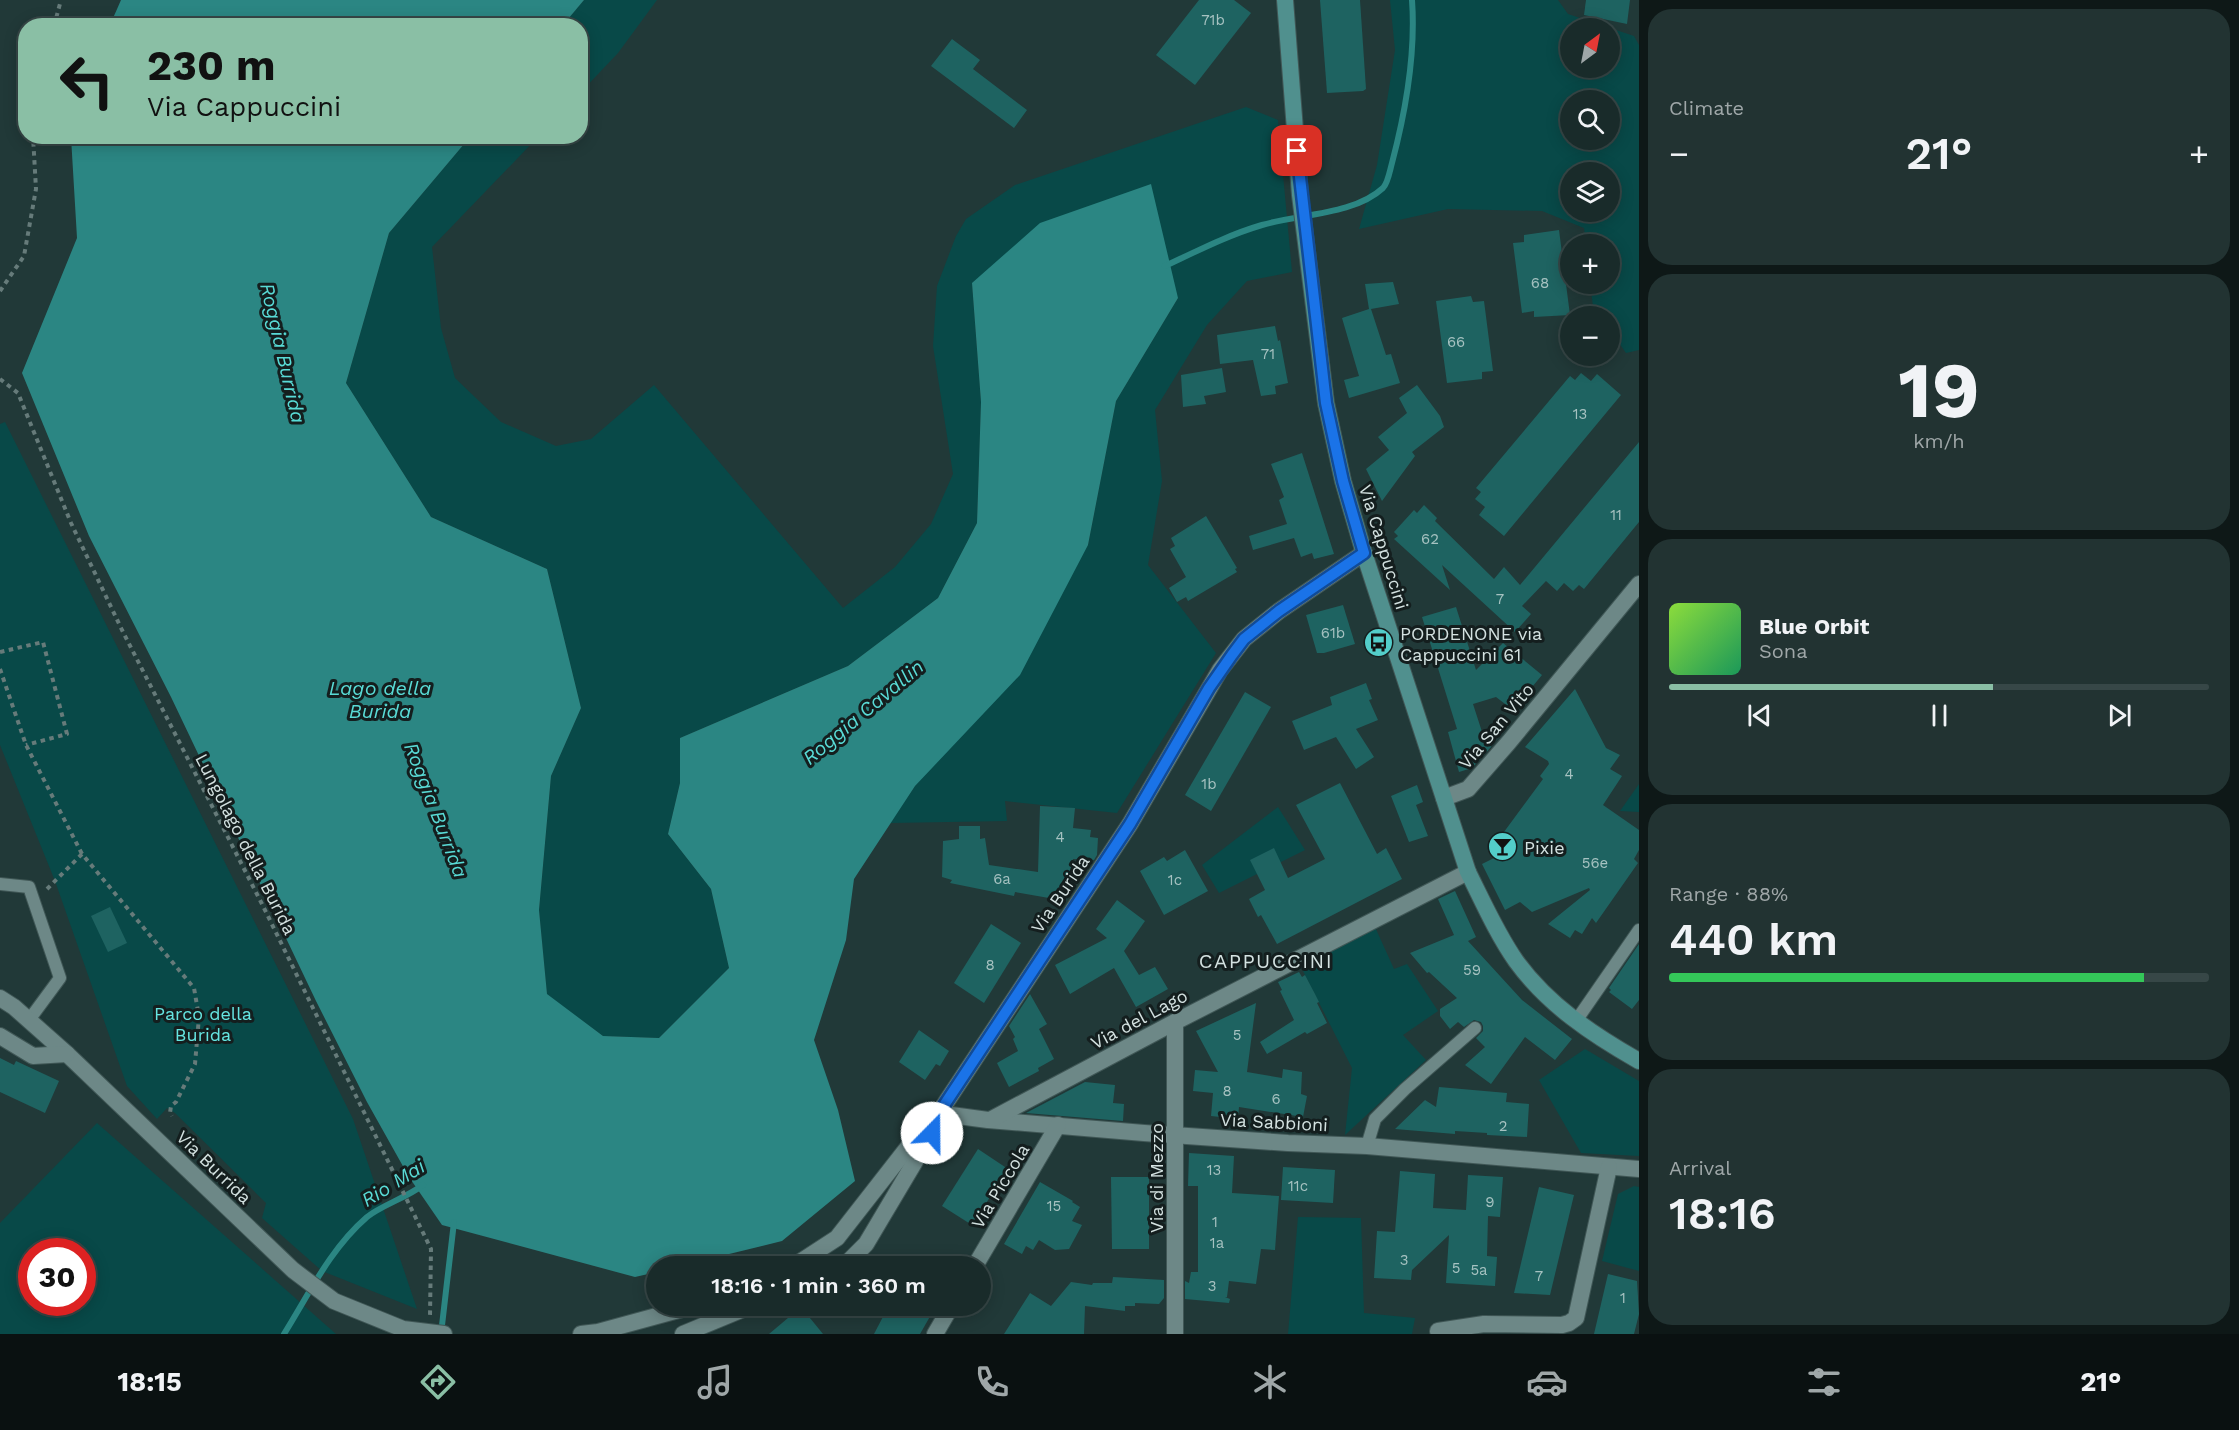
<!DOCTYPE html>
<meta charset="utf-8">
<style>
body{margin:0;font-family:"Work Sans",sans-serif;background:#223332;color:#f1f3f6;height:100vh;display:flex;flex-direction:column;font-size:22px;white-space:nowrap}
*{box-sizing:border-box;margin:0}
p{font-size:20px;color:#9fa7a8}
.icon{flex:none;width:33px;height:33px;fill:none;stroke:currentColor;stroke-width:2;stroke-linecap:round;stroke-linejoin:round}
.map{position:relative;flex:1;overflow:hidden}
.sheet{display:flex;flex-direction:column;gap:9px;padding:9px;background:#0e1817;width:600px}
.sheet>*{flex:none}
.banner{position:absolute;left:18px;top:18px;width:570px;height:126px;border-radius:24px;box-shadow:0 3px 15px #0003,0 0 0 2px #374747;background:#8abfa5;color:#111;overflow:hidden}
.needle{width:39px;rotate:32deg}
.fabs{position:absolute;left:1560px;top:18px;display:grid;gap:12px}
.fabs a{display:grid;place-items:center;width:60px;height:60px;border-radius:50%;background:#192b2a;box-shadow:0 3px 15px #0003,0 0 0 2px #374747;font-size:30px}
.speed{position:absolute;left:18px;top:1238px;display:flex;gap:12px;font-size:30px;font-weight:700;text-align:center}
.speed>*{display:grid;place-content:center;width:78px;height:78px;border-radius:50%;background:#192b2a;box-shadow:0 3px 15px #0003,0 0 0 2px #374747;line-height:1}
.speed .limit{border:9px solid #d22;background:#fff;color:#111}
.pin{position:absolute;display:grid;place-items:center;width:51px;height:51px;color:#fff;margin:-26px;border-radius:12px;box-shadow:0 3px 9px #0006}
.me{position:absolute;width:66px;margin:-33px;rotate:22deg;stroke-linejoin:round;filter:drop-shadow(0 0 4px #0008)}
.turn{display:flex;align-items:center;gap:21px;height:126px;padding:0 30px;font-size:27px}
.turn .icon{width:78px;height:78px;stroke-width:2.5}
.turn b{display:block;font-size:42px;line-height:51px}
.big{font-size:45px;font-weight:600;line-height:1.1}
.sheet .widget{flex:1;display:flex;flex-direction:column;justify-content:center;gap:9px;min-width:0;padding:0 21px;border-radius:24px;background:#223332}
.sheet .dial{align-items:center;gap:0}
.dial b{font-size:78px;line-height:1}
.song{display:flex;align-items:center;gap:18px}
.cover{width:72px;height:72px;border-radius:9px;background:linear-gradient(135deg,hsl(90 70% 55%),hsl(150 70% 35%))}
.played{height:6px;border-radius:3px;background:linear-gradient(90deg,#8abfa5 60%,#374747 60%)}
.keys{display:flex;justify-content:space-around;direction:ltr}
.heat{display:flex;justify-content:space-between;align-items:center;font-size:33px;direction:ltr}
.charge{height:9px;border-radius:4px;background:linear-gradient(90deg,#34c759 88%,#374747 0)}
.trip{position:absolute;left:646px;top:1256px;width:345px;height:60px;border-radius:30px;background:#192b2a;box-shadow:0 3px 15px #0003,0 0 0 2px #374747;font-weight:600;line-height:60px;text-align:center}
.tabs{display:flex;height:96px;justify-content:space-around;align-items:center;background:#0a1111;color:#9fa7a8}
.tabs .icon{width:42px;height:42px}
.tabs .current{color:#8abfa5}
.tabs b{font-size:27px;color:#f1f3f6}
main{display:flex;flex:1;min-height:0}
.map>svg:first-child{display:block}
</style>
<main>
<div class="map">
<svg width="1639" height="1334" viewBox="0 0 1639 1334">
<rect width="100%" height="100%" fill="#213938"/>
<g fill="#084948" fill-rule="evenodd">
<path d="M584 0H657L618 53 581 92 580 26 563 25Z"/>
<path d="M1390 0H1558L1568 14 1634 36 1639 45V350L1626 353 1610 330V316H1600L1593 306 1590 284H1610V244H1586L1584 228 1542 211 1448 209 1359 229 1377 165 1395 50ZM1610 28V68H1570V28ZM1610 100V140H1570V100ZM1610 172V212H1570V172Z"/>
<path d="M1246 107 1278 120 1292 272 1247 281 1207 325 1155 410 1162 481 1148 565 1216 653 1117 813 1005 801 1007 821 890 823 915 786 1088 545 1116 401 1178 298 972 283 981 402 977 523 938 598 848 666 680 738V783L668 834 711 889 729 968 659 1038 603 1036 547 995 539 910 551 776 581 708 547 569 431 517 346 383 389 233 470 137H538L432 247 441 328 455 378 501 422 556 446 591 439 654 385 843 608 895 567 931 524 953 474 933 346 937 286 956 236 966 219 1015 185Z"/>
<path d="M5 422 353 1119 417 1309 322 1271 262 1218 266 1203 175 1113 167 1108 157 1119 127 1086 55 881 0 745V424Z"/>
<path d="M1639 784V812L1620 811Z"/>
<path d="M1278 807 1305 850 1219 893 1202 865Z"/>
<path d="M1375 927 1394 969 1407 964 1438 1011 1403 1035 1426 1060 1345 1135 1352 1068 1301 967Z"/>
<path d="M1585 1049 1639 1081V1156L1581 1153 1539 1080Z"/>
<path d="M97 1123 336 1334H0V1223ZM32 1251H82V1302H32Z"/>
<path d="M1634 1186 1639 1187V1271L1602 1261 1618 1194Z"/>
<path d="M1298 1217 1361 1218 1364 1313 1415 1318 1412 1334H1288Z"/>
</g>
<g fill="#2b8683">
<path d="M121 0H584L563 25H110Z"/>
<path d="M71 137H470L389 233 346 383 431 517 547 569 581 708 551 776 539 910 547 994 603 1036 659 1038 729 968 711 889 668 834 680 783V738L848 666 938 598 977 523 981 402 972 283 1040 223 1151 184 1178 298 1116 401 1088 545 1020 675 915 786 854 879 846 940 814 1040 838 1110 855 1181 782 1241 680 1266H657V1272L635 1277 442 1225 409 1177 367 1102 316 1001 171 697 89 536 22 373 77 238Z"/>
</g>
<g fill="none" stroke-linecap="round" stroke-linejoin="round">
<g stroke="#2b8683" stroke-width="6">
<path d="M1165 266C1197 251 1228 235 1262 225 1299 214 1354 215 1383 188 1388 183 1390 170 1392 163 1406 110 1416 55 1412 0"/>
<path d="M284 1334C309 1294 330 1249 367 1217 382 1205 406 1198 423 1185"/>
<path d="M441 1334 454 1222"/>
</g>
</g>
<g fill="#1e6361">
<path d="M1199 0H1234L1251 13 1195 85 1156 55Z"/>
<path d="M1320 0H1360L1366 89 1363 91 1327 93Z"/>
<path d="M1586 0H1630L1627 24 1584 15Z"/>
<path d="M952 39 980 60 973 69 1027 110 1014 128 931 66Z"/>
<path d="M1559 230 1570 315 1534 317V311L1522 313 1513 243 1524 242V235Z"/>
<path d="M1393 282 1399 304 1371 309 1386 355 1391 354 1400 383 1349 398 1344 380 1359 376 1342 318 1369 309 1365 284Z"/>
<path d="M1471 296 1473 302 1484 301 1493 371 1482 372V379L1447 383 1436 301Z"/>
<path d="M1275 326 1278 341 1280 340 1288 383 1275 386 1276 394 1261 396 1253 360 1220 364 1217 335Z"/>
<path d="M1222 368 1226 392 1204 396 1206 404 1183 407 1181 375Z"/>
<path d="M1581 373 1591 381 1597 374 1621 395 1504 536 1479 515 1485 507 1475 499 1481 492 1476 488 1570 376 1575 380Z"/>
<path d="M1417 385 1440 416 1444 427 1412 452 1415 456 1382 501 1366 469 1389 450 1378 437 1407 413 1399 398Z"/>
<path d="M1639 442V522L1584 589 1579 585 1573 591 1564 583 1557 591 1546 581 1522 606 1531 614 1515 632 1442 565 1450 590 1394 539 1398 536 1394 532 1414 510 1417 513 1424 505 1437 518 1435 521 1494 579 1504 567 1520 585Z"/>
<path d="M1302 453 1334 554 1314 559 1312 553 1301 557 1294 538 1253 550 1249 536 1287 524 1279 500 1284 497 1271 464Z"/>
<path d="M1206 516 1237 568 1235 569 1237 572 1188 601 1186 597 1177 602 1169 588 1186 577 1170 549 1175 546 1171 538Z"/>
<path d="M1343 605 1355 644 1324 653H1317L1306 615Z"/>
<path d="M1456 607 1476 670 1503 643 1542 675 1513 710 1496 697 1473 704 1484 738 1488 737 1491 747 1472 768 1459 772 1448 732 1457 729 1422 617Z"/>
<path d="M1366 683 1372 699 1369 700 1378 720 1356 729 1374 757 1356 769 1336 737 1304 750 1292 721 1332 705 1330 697Z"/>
<path d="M1575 689 1606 748 1620 755 1610 769 1622 776 1603 805 1639 830V850L1634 859 1638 863 1596 923 1592 918 1582 934 1575 930 1570 938 1548 924 1590 890 1589 888 1532 912 1520 902 1505 910 1482 864 1508 851 1501 836 1543 779 1540 776 1549 764 1548 761 1525 747Z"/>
<path d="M1245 692 1271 707 1211 811 1185 795Z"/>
<path d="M1340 783 1377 854 1386 848 1402 879 1277 944 1261 915 1258 917 1249 899 1265 890 1250 860 1274 848 1288 878 1325 859 1296 805Z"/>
<path d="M1417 785 1423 802 1416 805 1428 836 1409 842 1391 796Z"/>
<path d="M1040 806 1075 808 1073 828 1091 830 1090 837 1098 838 1097 855 1094 860 1073 859 1066 901 1015 892 1014 896 950 883 952 880 942 877 943 841 959 839V826H980V839L985 838 989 865 1038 872Z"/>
<path d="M1185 850 1208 891 1164 915 1140 871 1164 857 1167 861Z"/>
<path d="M1455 891 1476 937 1468 941 1522 1000 1572 1039 1555 1060 1525 1037 1491 1084 1465 1065 1485 1047 1476 1038 1483 1031V1026L1481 1022 1474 1020 1464 1027 1458 1022 1450 1029 1440 1016V1009L1457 998 1429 972 1427 973 1410 953 1454 935 1438 899Z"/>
<path d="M1117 900 1145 921 1124 951 1139 975 1155 967 1168 989 1136 1007 1114 968 1070 994 1055 965 1107 938 1096 929Z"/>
<path d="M110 907 127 943 108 952 91 916Z"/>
<path d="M991 924 1021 943 984 1003 954 983Z"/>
<path d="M1639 944V1000L1632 1009 1609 992 1611 990 1609 988Z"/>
<path d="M1299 972 1302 977 1305 975 1315 994 1319 1002 1317 1003 1327 1023 1307 1034 1305 1032 1267 1054 1260 1042 1294 1020 1280 991 1282 990 1278 982Z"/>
<path d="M1030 994 1047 1024 1039 1029 1054 1059 1038 1068 1039 1071 1009 1087 997 1063 1018 1051 1013 1039 1015 1037 1009 1026Z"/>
<path d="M1256 1003 1247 1072 1282 1078 1283 1069 1302 1072 1301 1094 1307 1096 1303 1117 1239 1107 1238 1119 1211 1116 1213 1093 1193 1091 1195 1070 1218 1072 1196 1031Z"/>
<path d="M919 1030 949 1051 940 1066 936 1064 925 1080 899 1062Z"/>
<path d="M0 1058 14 1065 16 1061 59 1081 45 1113 0 1092Z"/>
<path d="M1085 1082 1115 1085 1113 1103 1124 1104 1123 1121 1026 1113Z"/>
<path d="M1439 1087 1507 1093 1506 1102 1529 1104 1527 1137 1487 1135V1133L1455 1131V1134L1395 1129 1425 1100 1436 1107Z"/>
<path d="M978 1149 1008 1169 972 1225 942 1206Z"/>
<path d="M1189 1153 1234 1156 1232 1193 1279 1196 1275 1250 1261 1249 1256 1284 1229 1281 1227 1297H1225L1230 1299 1229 1303 1185 1299V1281L1189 1283 1191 1272H1198V1186H1188Z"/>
<path d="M1283 1167 1335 1170 1333 1203 1281 1200Z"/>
<path d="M1400 1171 1435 1174 1433 1208 1466 1210 1468 1175 1503 1177 1500 1217 1488 1216 1487 1256 1497 1257 1495 1286 1446 1283 1449 1235 1412 1270 1411 1280 1374 1278 1377 1231 1395 1232Z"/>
<path d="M1111 1177H1149V1249H1112Z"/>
<path d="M1040 1182 1073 1201 1072 1202 1080 1207 1072 1221 1082 1225 1069 1249 1055 1250 1039 1240 1033 1250 1026 1246 1022 1254 1004 1244Z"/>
<path d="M1539 1187 1574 1195 1550 1295 1514 1293Z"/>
<path d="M1608 1274 1637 1281 1639 1314 1634 1334H1594Z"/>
<path d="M1113 1277 1164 1280V1298L1159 1304 1135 1303V1306H1125V1311L1085 1306 1084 1334H1004L1030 1293 1051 1306 1071 1282 1092 1285 1093 1283H1112Z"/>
<path d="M898 1305H918L932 1313 920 1334H874L886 1311Z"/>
<path d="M801 1307 823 1334H769Z"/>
</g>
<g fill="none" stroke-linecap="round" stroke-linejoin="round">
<defs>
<g id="service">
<path d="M0 884 29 887 60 978 29 1020"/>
<path d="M1576 1021 1639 930"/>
<path d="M1367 1146 1375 1119 1405 1089 1475 1028"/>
</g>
<g id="minor">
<path d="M1444 798 1468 789 1509 742 1639 584"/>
<path d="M0 998 14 1007 67 1054 293 1270 334 1301 403 1329 444 1334"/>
<path d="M0 1036 33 1056 67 1054"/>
<path d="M937 1116 951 1115 988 1120 1144 1133 1288 1143 1367 1146 1639 1169"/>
<path d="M990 1120 1175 1022 1468 872"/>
<path d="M794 1266 837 1238 919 1133 937 1116 1130 824 1220 670 1244 639 1279 611 1364 553"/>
<path d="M844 1266 866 1244 932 1133 936 1120"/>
<path d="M975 1266 1058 1125"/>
<path d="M1438 1331 1484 1324 1562 1325 1569 1323 1576 1318 1609 1167"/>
<path d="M581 1334 598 1332 697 1305"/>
<path d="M683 1334 753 1305"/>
<path d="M935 1334 952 1305"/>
<path d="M1175 1334V1022"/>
</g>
<path id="secondary" d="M1285 0 1300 195 1326 403 1343 481 1364 553 1468 872C1483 902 1497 934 1516 961 1548 1005 1593 1035 1639 1061"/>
</defs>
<use href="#service" stroke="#405756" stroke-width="14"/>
<use href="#minor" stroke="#405756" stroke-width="18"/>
<use href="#secondary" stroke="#405756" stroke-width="18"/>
<g stroke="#667b7a" stroke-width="4" stroke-dasharray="4.5 4.5" stroke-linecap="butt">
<path d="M54 26 61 0"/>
<path d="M0 291 24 256 36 189 33 136"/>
<path d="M0 379 18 393 71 523 122 630 262 904 431 1249 430 1316"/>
<path d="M0 652 43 642 67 734 26 745"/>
<path d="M0 669 26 745 82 854"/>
<path d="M47 889 82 854 194 988 199 1017 195 1064 176 1102 171 1106 170 1113 172 1116"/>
</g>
<use href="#service" stroke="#6d8887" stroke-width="12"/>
<use href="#minor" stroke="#6d8887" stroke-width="16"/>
<use href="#secondary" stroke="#50908e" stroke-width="16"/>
</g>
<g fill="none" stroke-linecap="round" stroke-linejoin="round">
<defs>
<path id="route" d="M932 1133 937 1116 1130 824 1209 688 1232 655 1244 639 1279 611 1364 553 1343 481 1326 403 1297 151"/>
</defs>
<use href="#route" stroke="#114b97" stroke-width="15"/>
<use href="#route" stroke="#1a73e8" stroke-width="10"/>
</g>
<defs>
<symbol id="bus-disc" viewBox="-11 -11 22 22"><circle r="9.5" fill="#53cdc9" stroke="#141e1e"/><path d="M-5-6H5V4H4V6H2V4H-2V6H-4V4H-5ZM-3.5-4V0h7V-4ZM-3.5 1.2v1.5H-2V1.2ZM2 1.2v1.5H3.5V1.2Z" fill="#111"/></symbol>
<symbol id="bar-disc" viewBox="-11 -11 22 22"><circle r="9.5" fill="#53cdc9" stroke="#141e1e"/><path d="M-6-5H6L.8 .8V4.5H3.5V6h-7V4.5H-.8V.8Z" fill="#111"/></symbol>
</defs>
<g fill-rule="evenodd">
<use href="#bus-disc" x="1362" y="626" width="33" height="33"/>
<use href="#bar-disc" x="1486" y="830" width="33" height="33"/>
</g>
<g text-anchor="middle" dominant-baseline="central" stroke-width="6" stroke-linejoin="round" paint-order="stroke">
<g font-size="15" fill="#a6c2c1">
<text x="1213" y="20">71b</text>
<text x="1540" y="283">68</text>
<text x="1456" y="342">66</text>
<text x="1268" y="354">71</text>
<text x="1580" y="414">13</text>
<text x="1616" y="515">11</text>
<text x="1430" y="539">62</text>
<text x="1500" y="599">7</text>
<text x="1333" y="633">61b</text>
<text x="1569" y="774">4</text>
<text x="1209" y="784">1b</text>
<text x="1060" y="837">4</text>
<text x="1595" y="863">56e</text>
<text x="1002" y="879">6a</text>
<text x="1175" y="880">1c</text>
<text x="990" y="965">8</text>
<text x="1472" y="970">59</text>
<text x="1237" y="1035">5</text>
<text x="1227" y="1091">8</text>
<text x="1276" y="1099">6</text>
<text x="1503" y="1126">2</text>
<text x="1214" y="1170">13</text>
<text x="1298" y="1186">11c</text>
<text x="1490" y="1202">9</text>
<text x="1054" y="1206">15</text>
<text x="1215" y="1222">1</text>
<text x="1217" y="1243">1a</text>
<text x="1404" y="1260">3</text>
<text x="1456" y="1268">5</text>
<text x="1479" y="1270">5a</text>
<text x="1539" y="1276">7</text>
<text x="1212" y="1286">3</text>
<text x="1623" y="1298">1</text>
</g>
<g font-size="18" fill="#d4e2e1" stroke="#141e1e">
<text transform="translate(1384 547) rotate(73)">Via Cappuccini</text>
<text transform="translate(1496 726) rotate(-50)">Via San Vito</text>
<text transform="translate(246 844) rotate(63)">Lungolago della Burida</text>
<text transform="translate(1060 894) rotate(-56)">Via Burida</text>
<text transform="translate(1139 1019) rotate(-28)">Via del Lago</text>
<text transform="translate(1274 1122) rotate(3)">Via Sabbioni</text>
<text transform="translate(214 1167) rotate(44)">Via Burrida</text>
<text transform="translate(1156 1178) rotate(-90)">Via di Mezzo</text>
<text transform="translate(1000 1186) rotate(-59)">Via Piccola</text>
</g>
<g font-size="18" fill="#d4e2e1" stroke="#141e1e" text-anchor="start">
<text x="1400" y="633">PORDENONE via<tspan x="1400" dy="21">Cappuccini 61</tspan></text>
<text x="1524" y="847">Pixie</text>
</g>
<g font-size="18" fill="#65e5e1" stroke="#141e1e">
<text x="203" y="1013">Parco della<tspan x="203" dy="21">Burida</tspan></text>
</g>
<g font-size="20" font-style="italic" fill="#59dbd6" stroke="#141e1e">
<text transform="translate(283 353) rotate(77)">Roggia Burrida</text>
<text x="380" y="688">Lago della<tspan x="380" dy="23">Burida</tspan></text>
<text transform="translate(863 712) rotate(-40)">Roggia Cavallin</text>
<text transform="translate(436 810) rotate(69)">Roggia Burrida</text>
<text transform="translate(393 1183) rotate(-32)">Rio Mai</text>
</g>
<g font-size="20" letter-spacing="1.5" fill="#d4e2e1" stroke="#141e1e">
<text x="1266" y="961">CAPPUCCINI</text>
</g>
</g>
</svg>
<div class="fabs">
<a><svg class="needle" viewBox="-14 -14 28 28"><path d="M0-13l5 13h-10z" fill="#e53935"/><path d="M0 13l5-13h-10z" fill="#9fa7a8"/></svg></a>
<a><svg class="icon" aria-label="search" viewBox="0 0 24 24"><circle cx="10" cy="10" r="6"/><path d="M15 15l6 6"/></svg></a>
<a><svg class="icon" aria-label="layers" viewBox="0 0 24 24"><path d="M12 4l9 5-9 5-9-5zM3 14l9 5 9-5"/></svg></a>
<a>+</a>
<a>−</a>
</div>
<div class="speed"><div class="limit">30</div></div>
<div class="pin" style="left:1297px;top:151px;background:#d93025"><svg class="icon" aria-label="arrive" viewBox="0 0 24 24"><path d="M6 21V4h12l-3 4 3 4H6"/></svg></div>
<svg class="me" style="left:932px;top:1133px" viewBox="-20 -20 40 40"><circle r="19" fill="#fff"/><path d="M0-13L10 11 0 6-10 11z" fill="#1a73e8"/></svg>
<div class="trip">18:16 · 1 min · 360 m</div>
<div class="banner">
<div class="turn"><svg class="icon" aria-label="left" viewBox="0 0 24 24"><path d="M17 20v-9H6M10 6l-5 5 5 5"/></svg><div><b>230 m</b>Via Cappuccini</div></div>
</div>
</div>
<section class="sheet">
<div class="widget"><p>Climate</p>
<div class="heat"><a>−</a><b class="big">21°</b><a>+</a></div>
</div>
<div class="widget dial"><b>19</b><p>km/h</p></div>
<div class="widget">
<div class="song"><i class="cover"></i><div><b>Blue Orbit</b><p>Sona</p></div></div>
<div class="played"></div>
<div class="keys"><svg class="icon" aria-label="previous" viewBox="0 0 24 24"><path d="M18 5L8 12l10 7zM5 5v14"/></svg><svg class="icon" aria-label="pause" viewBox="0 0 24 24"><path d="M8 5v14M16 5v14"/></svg><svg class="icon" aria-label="next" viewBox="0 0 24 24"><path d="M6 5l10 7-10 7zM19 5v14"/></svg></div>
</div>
<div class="widget"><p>Range · 88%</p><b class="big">440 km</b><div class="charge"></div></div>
<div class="widget"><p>Arrival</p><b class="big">18:16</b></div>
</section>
</main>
<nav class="tabs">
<b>18:15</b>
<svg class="icon current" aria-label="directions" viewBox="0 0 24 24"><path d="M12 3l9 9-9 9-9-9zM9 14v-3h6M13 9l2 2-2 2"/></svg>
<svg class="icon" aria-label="music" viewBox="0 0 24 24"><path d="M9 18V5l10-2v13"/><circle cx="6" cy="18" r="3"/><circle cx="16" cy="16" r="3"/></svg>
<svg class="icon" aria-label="phone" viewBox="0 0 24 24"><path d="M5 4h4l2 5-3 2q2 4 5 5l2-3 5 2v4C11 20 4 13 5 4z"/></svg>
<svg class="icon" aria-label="climate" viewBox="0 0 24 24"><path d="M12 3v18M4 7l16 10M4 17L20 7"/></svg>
<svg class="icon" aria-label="car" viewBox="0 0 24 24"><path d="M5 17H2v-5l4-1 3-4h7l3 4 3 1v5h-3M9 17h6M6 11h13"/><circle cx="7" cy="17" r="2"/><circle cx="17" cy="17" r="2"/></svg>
<svg class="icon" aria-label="filters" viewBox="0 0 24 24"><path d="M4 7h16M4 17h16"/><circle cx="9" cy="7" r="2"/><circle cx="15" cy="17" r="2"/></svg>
<b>21°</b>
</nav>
